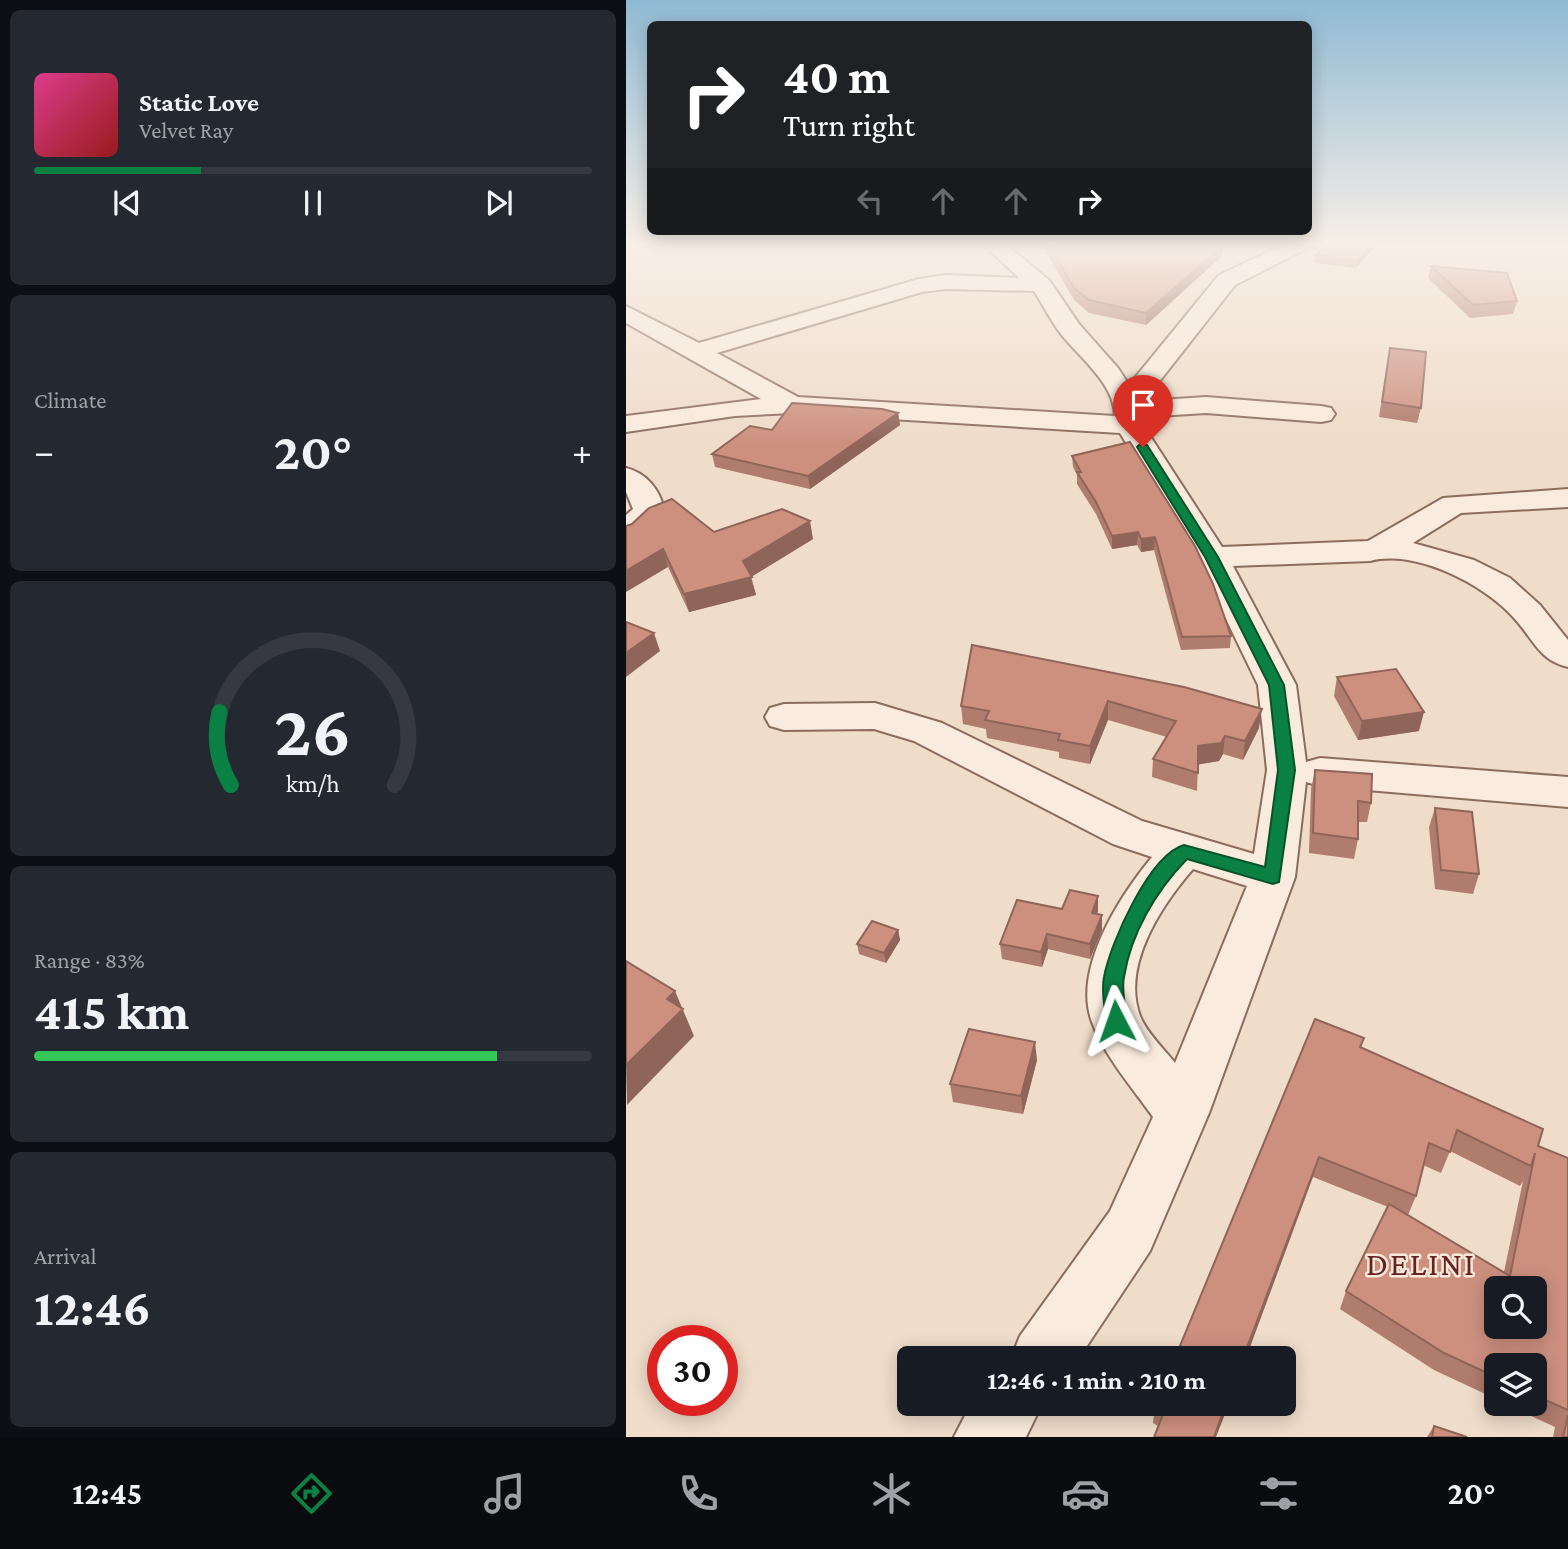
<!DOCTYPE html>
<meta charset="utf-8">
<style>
body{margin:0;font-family:"Crimson Pro",serif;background:#242831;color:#f1f3f6;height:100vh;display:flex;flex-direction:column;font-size:26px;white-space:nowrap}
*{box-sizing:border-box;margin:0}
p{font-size:23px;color:#9ea1a6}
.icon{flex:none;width:38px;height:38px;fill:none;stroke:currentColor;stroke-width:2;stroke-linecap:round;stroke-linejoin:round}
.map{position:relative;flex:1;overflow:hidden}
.sheet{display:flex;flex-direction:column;gap:10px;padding:10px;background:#0d0f14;width:626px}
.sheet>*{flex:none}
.banner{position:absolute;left:21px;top:21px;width:665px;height:214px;border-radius:10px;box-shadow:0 4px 18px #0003;background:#202124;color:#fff;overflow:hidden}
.buttons{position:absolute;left:858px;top:1276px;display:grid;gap:14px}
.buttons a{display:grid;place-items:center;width:63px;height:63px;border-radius:10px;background:#171b24;box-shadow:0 4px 18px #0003;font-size:35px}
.speed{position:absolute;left:21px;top:1325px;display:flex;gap:14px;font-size:35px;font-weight:700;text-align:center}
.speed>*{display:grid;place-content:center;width:91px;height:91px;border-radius:50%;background:#171b24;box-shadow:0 4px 18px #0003;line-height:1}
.speed .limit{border:10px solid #d22;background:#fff;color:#111}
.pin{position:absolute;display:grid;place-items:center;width:60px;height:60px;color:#fff;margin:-72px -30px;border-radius:50% 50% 50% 0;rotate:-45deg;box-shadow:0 0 7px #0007}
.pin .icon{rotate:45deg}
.me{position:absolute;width:77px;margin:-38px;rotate:356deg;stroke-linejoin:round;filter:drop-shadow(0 0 5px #0008)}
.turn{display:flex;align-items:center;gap:24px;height:147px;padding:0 21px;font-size:32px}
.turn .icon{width:91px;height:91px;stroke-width:2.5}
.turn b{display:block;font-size:49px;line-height:60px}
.lanes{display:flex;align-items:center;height:66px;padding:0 21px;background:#0003;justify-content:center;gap:35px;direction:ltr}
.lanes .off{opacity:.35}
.big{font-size:52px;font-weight:700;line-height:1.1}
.sheet .tile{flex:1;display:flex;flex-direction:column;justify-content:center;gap:10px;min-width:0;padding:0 24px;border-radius:10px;background:#242831}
.sheet .dial{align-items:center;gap:0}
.dial svg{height:182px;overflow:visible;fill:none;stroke:#363941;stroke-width:7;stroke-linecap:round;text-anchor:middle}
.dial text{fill:#f1f3f6;stroke:none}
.song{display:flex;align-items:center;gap:21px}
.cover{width:84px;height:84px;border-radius:10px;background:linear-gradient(135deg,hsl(330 70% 55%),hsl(0 70% 35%))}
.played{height:7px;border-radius:4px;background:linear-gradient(90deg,#0b8043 30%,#363941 30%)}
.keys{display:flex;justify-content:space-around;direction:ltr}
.heat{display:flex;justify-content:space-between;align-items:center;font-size:38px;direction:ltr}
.charge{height:10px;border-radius:5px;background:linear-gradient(90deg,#34c759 83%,#363941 0)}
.trip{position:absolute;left:271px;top:1346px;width:399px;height:70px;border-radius:10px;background:#171b24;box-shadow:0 4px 18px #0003;font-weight:700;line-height:70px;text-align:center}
.menu{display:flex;height:112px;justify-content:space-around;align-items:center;background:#090b0e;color:#9ea1a6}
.menu .icon{width:49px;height:49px}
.menu .on{color:#0b8043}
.menu b{font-size:32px;color:#f1f3f6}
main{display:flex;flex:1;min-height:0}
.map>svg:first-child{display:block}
</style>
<main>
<section class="sheet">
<div class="tile">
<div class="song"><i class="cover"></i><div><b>Static Love</b><p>Velvet Ray</p></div></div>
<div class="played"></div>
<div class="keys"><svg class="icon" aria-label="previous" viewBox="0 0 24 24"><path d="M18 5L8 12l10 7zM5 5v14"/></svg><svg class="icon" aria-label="pause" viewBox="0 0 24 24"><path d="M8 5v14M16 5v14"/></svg><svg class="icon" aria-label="next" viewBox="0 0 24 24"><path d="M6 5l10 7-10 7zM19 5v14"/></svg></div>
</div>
<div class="tile"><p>Climate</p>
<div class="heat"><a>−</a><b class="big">20°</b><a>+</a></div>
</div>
<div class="tile dial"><svg viewBox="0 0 100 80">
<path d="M14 69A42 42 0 1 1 86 69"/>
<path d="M14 69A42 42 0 0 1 9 37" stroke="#0b8043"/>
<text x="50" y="56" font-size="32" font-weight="700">26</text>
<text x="50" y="72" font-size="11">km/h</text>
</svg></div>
<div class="tile"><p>Range · 83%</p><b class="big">415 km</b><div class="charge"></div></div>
<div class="tile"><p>Arrival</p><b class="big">12:46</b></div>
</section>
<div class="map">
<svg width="942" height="1437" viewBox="0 0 942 1437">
<rect width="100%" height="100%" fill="#efdcc9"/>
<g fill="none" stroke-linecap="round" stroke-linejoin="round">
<defs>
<g id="minor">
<path d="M356 243H378L423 280 453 324 492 368 503 385 593 275 661 243H687L684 247 609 285 518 401 580 397 695 406 705 408 709 414 705 420 695 422 580 413 516 417 517 425 596 547 742 541 817 498 942 489V507L835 513 787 543 848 560 884 578 914 605 942 640V667C912 660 907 638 888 618 858 584 789 549 744 561L607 566 670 685 680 762 694 758 942 777V807L694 786 680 782 669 877 583 1113 524 1251 453 1358H385L394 1336 484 1211 527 1117C506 1087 479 1057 466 1022 446 969 494 896 526 857L487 844 288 741 248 729 158 730 144 726 139 717 144 708 158 704 249 703 316 723 516 821 628 854 641 770 632 685 570 557 494 433 166 413 109 416 0 432V416L135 399 0 323V306L73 343 293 279 320 275 393 278ZM320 289 408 291C417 305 425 321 435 334 454 358 488 383 489 416L172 397 91 353 296 292ZM567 869 621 886 549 1063C538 1049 520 1032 514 1016 495 965 536 905 567 869Z"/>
<path d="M0 468C20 473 35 490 38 511L11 539 0 541V515L7 509 0 492Z"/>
<path d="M345 1404H416L400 1437H328Z"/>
</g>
</defs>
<use href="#minor" stroke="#8b6c5d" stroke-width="4"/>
<use href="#minor" fill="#f9ebdd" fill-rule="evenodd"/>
</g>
<g fill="#b07c6d" fill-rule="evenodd">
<path d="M415 243H594L597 245 596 256 520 325 463 313 448 300Z"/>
<path d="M752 243 730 268 688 263 689 255Z"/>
<path d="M805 266 891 301 887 314 844 318 802 278Z"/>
<path d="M764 348 795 408 791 423 753 417Z"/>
<path d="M272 413 274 425 184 489 89 467 86 454 146 430Z"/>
<path d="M504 442 605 636 604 648 555 650 528 550 515 552 511 545 486 549 470 514 451 484V475L447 467 446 456Z"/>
<path d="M0 526 88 532 187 539 125 577 130 595 63 612 42 567Z"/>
<path d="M346 645 633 728 617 760 597 754 593 761 572 764 571 791 526 777 527 759 541 737 482 720 464 764 433 758V752L361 738 360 729 337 724 335 706Z"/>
<path d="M711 677 793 731 732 740 708 696Z"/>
<path d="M689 770 745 803 741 822H732V839L728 859 683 853 685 789Z"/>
<path d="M809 808 853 874 847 894 809 889 803 827Z"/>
<path d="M436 909 472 911 471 914 476 930 464 959 422 949 416 967 376 959 374 944Z"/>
<path d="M272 930 274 940 260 963 233 954 231 944Z"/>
<path d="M689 1019 738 1038 735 1048 912 1146 942 1158V1437H927L929 1427 879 1404H908V1365H870V1399L808 1370 714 1309 720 1291 762 1207 687 1177ZM824 1151 894 1186 897 1181 878 1272 782 1215 790 1196 797 1165 815 1173Z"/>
<path d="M411 1060 397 1114 327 1102 324 1084Z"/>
<path d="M603 1404 532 1426 527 1423 529 1406Z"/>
<path d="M808 1426 841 1437H801Z"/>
</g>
<g fill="#906559">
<path d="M747 243H752L730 268 732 261Z"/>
<path d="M597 245 596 256 520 325V313Z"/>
<path d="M272 413 274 425 184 489 182 476Z"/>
<path d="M184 521 187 539 125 577 130 595 63 612 58 594Z"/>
<path d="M512 532 511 545 486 549V536Z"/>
<path d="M529 537 528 550 515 552V539Z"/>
<path d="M37 549 42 567 0 592V571Z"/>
<path d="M28 633 34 651 0 677V653Z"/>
<path d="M482 701V720L464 764V746Z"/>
<path d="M636 709 633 728 617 760 619 741Z"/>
<path d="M798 712 793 731 732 740 736 721Z"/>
<path d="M599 736 597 754 593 761 570 765 572 746Z"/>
<path d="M472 896V911L466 928V913Z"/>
<path d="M476 915V930L464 959V944Z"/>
<path d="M272 930 274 940 260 963 258 953Z"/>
<path d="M421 934 422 949 416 967 415 952Z"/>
<path d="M49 991 68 1036 1 1105 0 1065 41 999Z"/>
<path d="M409 1042 411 1060 397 1114 395 1096Z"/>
<path d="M693 1157 687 1177 620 1358H617Z"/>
<path d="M600 1404H603L590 1437H588Z"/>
</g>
<g fill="#cd907f" stroke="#906559" stroke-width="2" fill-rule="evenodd">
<path d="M421 243H594L597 245 520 313 463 300 448 288Z"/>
<path d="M702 243H747L732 261 689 255Z"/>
<path d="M805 266 881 273 891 301 847 305Z"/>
<path d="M764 348 800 352 795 408 756 402Z"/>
<path d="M166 403 256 409 272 413 182 476 86 454 124 426 146 430Z"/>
<path d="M504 442 569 546 587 584 605 636 556 637 529 537 515 539 512 532 486 536 470 502 451 472H455L446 456Z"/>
<path d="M46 499 88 532 156 509 184 521 117 561 126 577 58 594 37 549 0 571V526L6 524 23 508Z"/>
<path d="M0 622 28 633 0 653Z"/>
<path d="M346 645 558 687 636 709 619 741 599 736 595 743 572 746V773L527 759 550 721 482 701 464 746 432 740 434 734 359 720 363 711 335 706Z"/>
<path d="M770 669 798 712 736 721 711 677Z"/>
<path d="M689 770 746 774 745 803 732 801V839L687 833Z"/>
<path d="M809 808 846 812 853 874 815 870Z"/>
<path d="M444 890 472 896 466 913 476 915 464 944 421 934 415 952 374 944 391 900 436 909Z"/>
<path d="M246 921 272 930 258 953 231 944Z"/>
<path d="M0 961 49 991 41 999 57 1009 0 1065Z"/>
<path d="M689 1019 738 1038 734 1047 917 1129 912 1146 942 1158V1410L908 1395V1365H870V1377L818 1353 720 1291 763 1204 884 1276 909 1153 905 1166 831 1130 824 1152 803 1143 790 1196 693 1157 617 1358H549ZM870 1288H908V1326H870Z"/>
<path d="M343 1029 409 1042 395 1096 324 1084Z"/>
<path d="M530 1404H600L588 1437H528L538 1412 529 1406Z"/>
<path d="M942 1415V1437H937Z"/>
<path d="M808 1426 841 1437H806Z"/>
</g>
<linearGradient id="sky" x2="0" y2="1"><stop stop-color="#8fbad4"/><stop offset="0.55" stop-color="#f8efe7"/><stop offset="1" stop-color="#f8efe7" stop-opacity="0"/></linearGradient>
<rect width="942" height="444" fill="url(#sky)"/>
<path fill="#0b8043" stroke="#07532c" stroke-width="2" d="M513 445H521L592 557 658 685 669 770 653 882 647 884 561 859C530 891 505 933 498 977 495 991 500 1007 501 1021L498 1027 490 1030 483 1027 480 1021C479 1007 475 991 478 977 484 944 523 855 558 845L639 867 652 770 643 685 579 557 511 447Z"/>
<g text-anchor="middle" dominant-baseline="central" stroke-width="5" stroke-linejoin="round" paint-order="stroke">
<g font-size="33" letter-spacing="2" fill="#692120" stroke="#f6e8d9">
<text x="795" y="1263">DELINI</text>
</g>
</g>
</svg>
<div class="buttons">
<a><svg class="icon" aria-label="search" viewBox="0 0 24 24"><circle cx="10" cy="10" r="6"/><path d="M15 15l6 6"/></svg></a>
<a><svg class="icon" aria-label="layers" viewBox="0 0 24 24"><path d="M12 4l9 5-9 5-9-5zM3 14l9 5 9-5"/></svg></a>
</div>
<div class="speed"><div class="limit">30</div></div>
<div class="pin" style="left:517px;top:447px;background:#d93025"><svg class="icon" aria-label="arrive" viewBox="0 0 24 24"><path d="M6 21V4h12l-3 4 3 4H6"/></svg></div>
<svg class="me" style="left:490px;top:1021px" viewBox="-20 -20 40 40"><path d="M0-17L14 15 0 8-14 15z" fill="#0b8043" stroke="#fff" stroke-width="4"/></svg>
<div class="trip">12:46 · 1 min · 210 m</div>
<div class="banner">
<div class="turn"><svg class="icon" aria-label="right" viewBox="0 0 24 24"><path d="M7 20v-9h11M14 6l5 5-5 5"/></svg><div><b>40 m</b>Turn right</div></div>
<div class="lanes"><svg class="icon off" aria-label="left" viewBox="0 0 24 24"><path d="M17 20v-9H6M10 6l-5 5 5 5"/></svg><svg class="icon off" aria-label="ahead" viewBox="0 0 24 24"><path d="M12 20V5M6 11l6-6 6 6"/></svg><svg class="icon off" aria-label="ahead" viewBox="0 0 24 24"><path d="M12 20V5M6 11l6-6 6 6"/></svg><svg class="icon" aria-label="right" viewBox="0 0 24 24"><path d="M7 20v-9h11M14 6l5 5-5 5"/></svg></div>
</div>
</div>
</main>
<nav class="menu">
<b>12:45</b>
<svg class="icon on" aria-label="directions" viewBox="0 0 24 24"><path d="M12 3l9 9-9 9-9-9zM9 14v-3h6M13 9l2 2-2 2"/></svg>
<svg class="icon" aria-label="music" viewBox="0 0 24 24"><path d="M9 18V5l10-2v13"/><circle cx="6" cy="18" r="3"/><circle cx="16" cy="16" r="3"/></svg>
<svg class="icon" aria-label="phone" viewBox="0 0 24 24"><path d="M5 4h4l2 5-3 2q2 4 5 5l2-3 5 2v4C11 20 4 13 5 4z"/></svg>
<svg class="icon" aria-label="climate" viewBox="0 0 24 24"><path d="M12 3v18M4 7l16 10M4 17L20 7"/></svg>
<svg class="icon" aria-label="car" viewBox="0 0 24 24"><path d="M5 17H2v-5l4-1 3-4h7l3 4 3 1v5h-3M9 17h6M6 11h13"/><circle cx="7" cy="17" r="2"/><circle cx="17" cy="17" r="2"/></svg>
<svg class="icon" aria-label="filters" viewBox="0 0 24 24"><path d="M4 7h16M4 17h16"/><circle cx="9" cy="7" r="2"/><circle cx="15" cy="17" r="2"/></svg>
<b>20°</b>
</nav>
